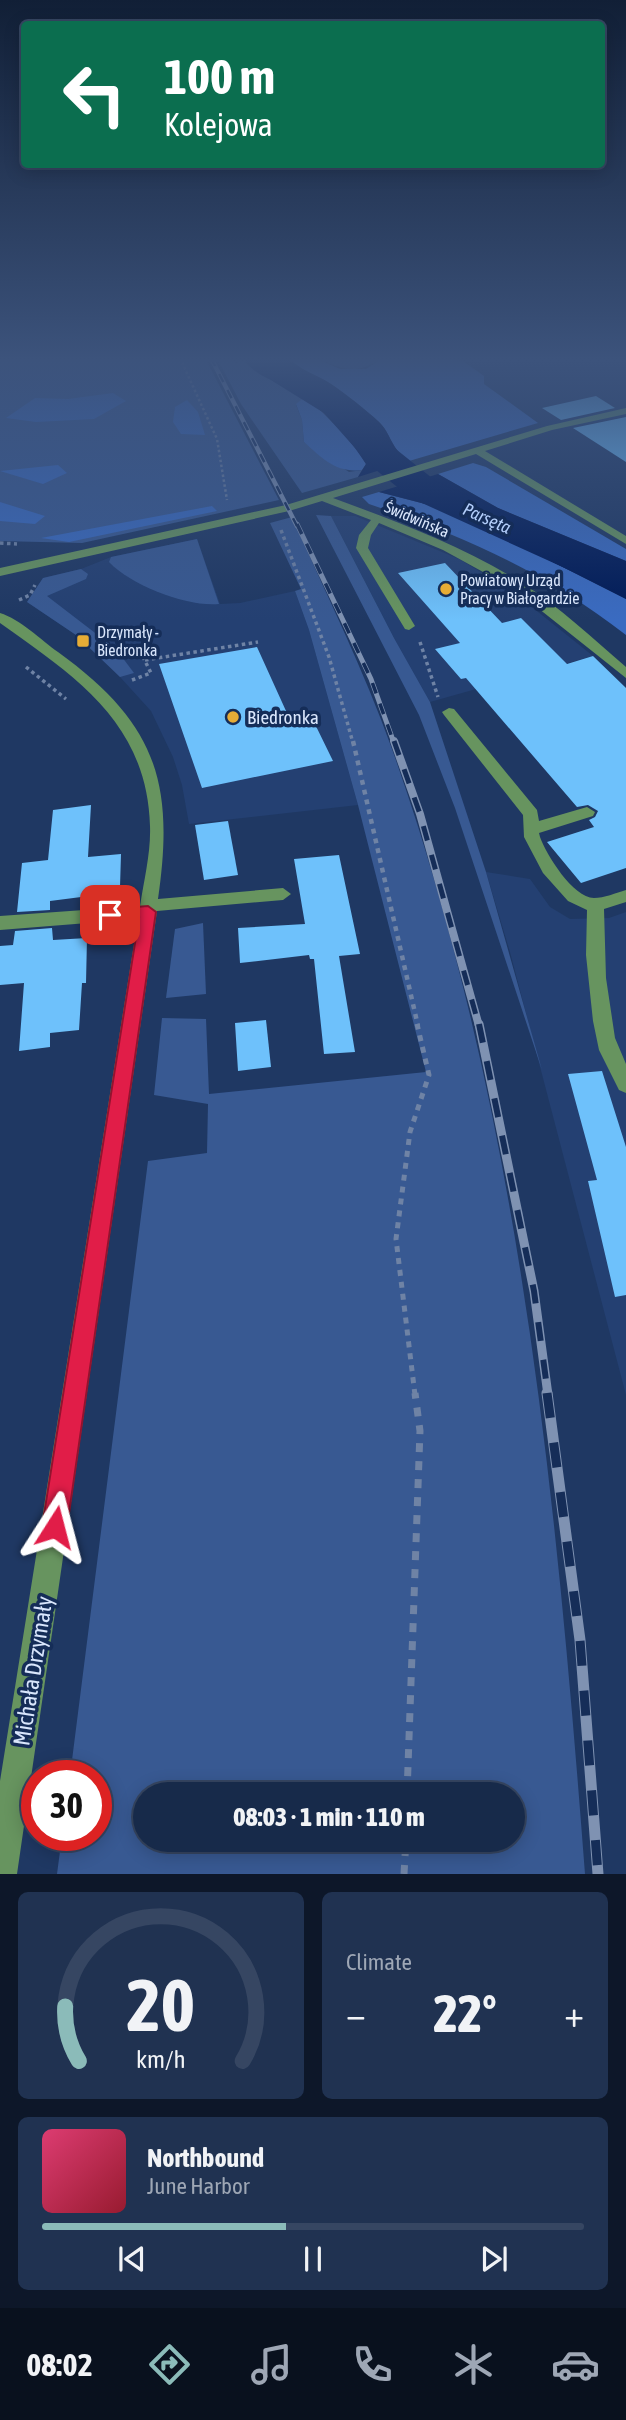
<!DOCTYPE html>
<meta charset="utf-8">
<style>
body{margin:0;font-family:"Asap Condensed",sans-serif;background:#203251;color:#f1f3f6;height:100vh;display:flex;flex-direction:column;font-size:26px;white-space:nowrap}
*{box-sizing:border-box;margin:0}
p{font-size:23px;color:#9ea7b5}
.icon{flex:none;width:38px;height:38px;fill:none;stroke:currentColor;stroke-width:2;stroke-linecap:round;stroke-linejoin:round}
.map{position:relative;height:1874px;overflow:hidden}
.drawer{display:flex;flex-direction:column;gap:18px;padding:18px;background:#0d1729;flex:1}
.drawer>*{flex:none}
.guide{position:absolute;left:21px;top:21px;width:584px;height:147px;border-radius:7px;box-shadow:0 4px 18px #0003,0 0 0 2px #364662;background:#0b6e4f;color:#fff;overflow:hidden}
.speed{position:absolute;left:21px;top:1760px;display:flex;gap:14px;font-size:35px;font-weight:700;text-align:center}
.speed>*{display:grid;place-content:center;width:91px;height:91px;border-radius:50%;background:#172a4a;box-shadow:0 4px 18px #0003,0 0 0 2px #364662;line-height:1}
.speed .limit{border:10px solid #d22;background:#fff;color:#111}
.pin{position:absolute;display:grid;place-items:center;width:60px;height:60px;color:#fff;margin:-30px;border-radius:14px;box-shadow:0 4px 10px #0006}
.me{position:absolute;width:77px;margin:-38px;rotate:9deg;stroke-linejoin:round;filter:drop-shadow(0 0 5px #0008)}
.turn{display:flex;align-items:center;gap:24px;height:147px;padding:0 28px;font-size:32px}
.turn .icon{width:91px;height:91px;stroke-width:2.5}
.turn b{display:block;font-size:49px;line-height:60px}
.big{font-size:52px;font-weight:800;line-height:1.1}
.drawer .card{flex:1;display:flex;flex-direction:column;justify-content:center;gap:10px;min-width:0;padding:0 24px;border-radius:10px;background:#203251}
.drawer .dial{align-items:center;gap:0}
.dial svg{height:182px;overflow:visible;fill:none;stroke:#364662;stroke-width:7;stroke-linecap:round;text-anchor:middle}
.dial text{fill:#f1f3f6;stroke:none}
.song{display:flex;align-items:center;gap:21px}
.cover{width:84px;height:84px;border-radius:10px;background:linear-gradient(135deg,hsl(340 70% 55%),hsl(350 70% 35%))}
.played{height:7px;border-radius:4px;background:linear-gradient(90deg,#8bbbb9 45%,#364662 45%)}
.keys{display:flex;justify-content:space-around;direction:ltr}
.heat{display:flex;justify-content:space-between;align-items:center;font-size:38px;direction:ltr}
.drawer .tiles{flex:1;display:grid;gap:18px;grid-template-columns:1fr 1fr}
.card:last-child{grid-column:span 2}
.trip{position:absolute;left:133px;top:1782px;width:392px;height:70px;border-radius:35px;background:#172a4a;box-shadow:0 4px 18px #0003,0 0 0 2px #364662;font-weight:800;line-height:70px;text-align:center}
.tab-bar{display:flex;height:112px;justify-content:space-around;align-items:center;background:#09111e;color:#9ea7b5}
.tab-bar .icon{width:49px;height:49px}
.tab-bar .active{color:#8bbbb9}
.tab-bar b{font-size:32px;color:#f1f3f6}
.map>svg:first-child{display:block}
</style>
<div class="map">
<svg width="626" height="1874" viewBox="0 0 626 1874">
<rect width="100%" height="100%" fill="#1f3863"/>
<g fill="#244072">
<path d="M331 516H355L459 559 512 591 593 656 430 702 394 638Z"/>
<path d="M197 539 220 604 240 603 295 591 309 630 358 805 189 824 182 785 173 757 151 711 100 655 76 635 27 602 43 578 81 569 111 557Z"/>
<path d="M486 872 530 879 550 907 570 919 609 918 626 912V1395L510 952Z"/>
</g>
<g fill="#385992" fill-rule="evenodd">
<path d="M0 358H205L279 500 82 543 0 541Z"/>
<path d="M217 358H228L236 363 243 361 259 373 310 400 302 399 296 405 302 420 304 442 349 472 362 470 358 477 302 493 241 404Z"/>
<path d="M315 358H383C354 376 344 369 315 358Z"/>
<path d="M316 515 331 516 394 638 430 702 486 872 542 1070 455 808 419 715Z"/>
<path d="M292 517C326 594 364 670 392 749 520 1110 556 1495 585 1874H57L62 1836H96V1776H70L148 1161 207 1153 208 1104 154 1095 162 1018 206 1019 209 1094 426 1072 358 805 309 630 295 591 301 589 270 523ZM145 1794H513V1839H145Z"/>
<path d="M197 539 219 604C187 607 132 586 109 562L111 557Z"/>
<path d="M81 569 88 574 86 579 47 596 116 649 134 673 120 677 76 635 27 602 43 578Z"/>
<path d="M203 923 206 994 166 998 175 929Z"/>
</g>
<g fill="#3a6bc1">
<path d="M288 358H315L340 369H366L383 358H440L463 361 484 376V384L538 423 409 461C391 450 391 433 379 422 365 409 347 395 331 384 317 375 300 370 288 358Z"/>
<path d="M113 393 126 401 94 419 36 422 6 418 35 398 68 399Z"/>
<path d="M302 399 310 400 352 442 366 464 362 470C336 473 323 459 304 442L302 420 296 404Z"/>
<path d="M187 400 198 412 205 435 181 434 173 422 175 407Z"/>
<path d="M473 463 486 467 626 549V561L498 508 438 474Z"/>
<path d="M58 465 67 473 43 484 0 471Z"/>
<path d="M379 492 433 506 535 553 626 599V635C545 572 466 537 369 504L362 497Z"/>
<path d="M0 502 45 516 35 524 0 521Z"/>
<path d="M212 506 217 511 69 542 41 538Z"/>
</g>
<g fill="#001b58">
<path d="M243 358H288C300 370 317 375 331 384 347 395 365 409 379 422 391 433 391 450 409 461L358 477 366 464C351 441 333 419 312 401 292 385 255 380 243 358Z"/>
<path d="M438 474 498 508 626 561V599L535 553 433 506 379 492Z"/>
</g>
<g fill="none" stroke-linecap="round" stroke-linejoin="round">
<path fill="#001b58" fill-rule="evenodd" d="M248 358H282L348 399 397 450 437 482 626 564V593L611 589 411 498 371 466 324 413 274 382Z"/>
</g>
<g fill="#6ec1fb">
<path d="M596 396 615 408 561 420 542 408Z"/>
<path d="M626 417V462L573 428Z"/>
<path d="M445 563 502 623 521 618 567 664 593 656 626 688V868L581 883 547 842 594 827 589 820 595 817 598 811 588 805 577 807 466 678 461 679 435 649 460 643 398 573Z"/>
<path d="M257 647 291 722 312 718 333 761 202 788 159 664Z"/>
<path d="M91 805 88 857 121 854 120 887 89 890V896L50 901V910L17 912 22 863 48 860 53 810Z"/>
<path d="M228 821 238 875 204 880 195 825Z"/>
<path d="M339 855 360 954 339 956 355 1052 324 1054 314 959H310L309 955 240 963 238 928 305 924 294 859Z"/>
<path d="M52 928 53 940 87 938 86 983H82L79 1030 50 1033V1047L19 1051 24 983 0 985V946L13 945 15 931Z"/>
<path d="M266 1020 271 1067 238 1071 235 1023Z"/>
<path d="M602 1071 626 1147V1295L615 1297 588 1181 597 1180 568 1074Z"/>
</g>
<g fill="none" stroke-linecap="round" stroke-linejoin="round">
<path stroke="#6f83a5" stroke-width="2.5" stroke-dasharray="2.5 2.5" stroke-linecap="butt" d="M180 358 217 439 227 500"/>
<g stroke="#6f83a5" stroke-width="3.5" stroke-dasharray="3.5 3.5" stroke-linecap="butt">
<path d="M281 530 329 657 353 743"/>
<path d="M0 543 17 544"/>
<path d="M19 600 30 595 35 585"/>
<path d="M420 642 438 697"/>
<path d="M145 660 258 642"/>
<path d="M26 667 66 699"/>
<path d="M132 680 151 673 141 653"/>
</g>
<path stroke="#6f83a5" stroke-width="4.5" stroke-dasharray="5 5" stroke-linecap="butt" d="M353 741 418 1026"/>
<path stroke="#6f83a5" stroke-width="5" stroke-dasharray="6 6" stroke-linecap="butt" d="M415 1395 396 1239 410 1132 429 1075 417 1024"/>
<g stroke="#6f83a5" stroke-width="7" stroke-dasharray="9 9" stroke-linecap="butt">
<path d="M407 1794 420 1431 415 1393"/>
<path d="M404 1874 406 1839"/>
</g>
<g fill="#67945f" fill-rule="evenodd">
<path d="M626 408V414L552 430 485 451 626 536V544L476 454 333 498C398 522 463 546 522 583 560 607 592 638 626 667V678L514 589 443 550 379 523 371 535 368 548 415 626 409 630 405 629 356 548 359 535 371 520 322 501 289 511 0 576V568L286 505 547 426Z"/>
<path d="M0 613C20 619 41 640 58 652 156 723 175 782 158 899L283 888 291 894 283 900 157 911 17 1874H0V1781L138 919 0 930V916L140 906C144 880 151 852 150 826 147 723 76 677 0 623Z"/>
<path d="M449 708 454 709 537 810 539 821 587 807 595 812 593 816 539 833 540 837C546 854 573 898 594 898 604 898 616 893 626 890V902L604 909 606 978 615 1038 626 1064V1093L619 1090 599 1050 593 1021 586 955 587 910 568 901 543 873 524 837 523 815 444 715 442 712Z"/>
</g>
<defs>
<path id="rail-far4" d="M211 358 297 526"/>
<path id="rail-far3" d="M297 524 371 679 394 743"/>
<path id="rail-far2" d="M394 741 420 814 479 1026"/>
<path id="rail-far1" d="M479 1024 534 1291 548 1395"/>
<path id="rail" d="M547 1393 580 1640 598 1874"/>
</defs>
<use href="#rail-far4" stroke="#7f92b2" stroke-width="4.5"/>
<use href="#rail-far3" stroke="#7f92b2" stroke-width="5"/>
<use href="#rail-far2" stroke="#7f92b2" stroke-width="8"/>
<use href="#rail-far1" stroke="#7f92b2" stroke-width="9"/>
<use href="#rail" stroke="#7f92b2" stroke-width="11"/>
<use href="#rail-far4" stroke="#152d58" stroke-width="2.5" stroke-dasharray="9" stroke-linecap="butt"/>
<use href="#rail-far3" stroke="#152d58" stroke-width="3.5" stroke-dasharray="11" stroke-linecap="butt"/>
<use href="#rail-far2" stroke="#152d58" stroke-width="5" stroke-dasharray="15" stroke-linecap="butt"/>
<use href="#rail-far1" stroke="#152d58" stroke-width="6" stroke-dasharray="19" stroke-linecap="butt"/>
<use href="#rail" stroke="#152d58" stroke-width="9" stroke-dasharray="25" stroke-linecap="butt"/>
</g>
<linearGradient id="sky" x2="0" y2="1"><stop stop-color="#111f36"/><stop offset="0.58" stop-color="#3c537c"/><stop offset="1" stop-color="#3c537c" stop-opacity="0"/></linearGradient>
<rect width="626" height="620" fill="url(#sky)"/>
<path fill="#e11d48" stroke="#92132f" stroke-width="2" d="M148 906 156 912 67 1527 63 1536 55 1539 46 1536 42 1527 139 918 110 921 102 915 110 909Z"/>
<g fill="#e6ac36" stroke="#152d58" stroke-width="2.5">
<circle cx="446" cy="589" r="7"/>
<rect x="76" y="634" width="14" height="14" rx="3.5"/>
<circle cx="233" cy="717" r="7"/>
</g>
<g text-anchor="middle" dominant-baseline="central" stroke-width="7" stroke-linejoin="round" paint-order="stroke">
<g font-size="16" fill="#d9e6fc" stroke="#152d58">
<text transform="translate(417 519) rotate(23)">Świdwińska</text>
</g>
<g font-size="16" fill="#d9e6fc" stroke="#152d58" text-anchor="start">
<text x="460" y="580">Powiatowy Urząd<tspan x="460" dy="18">Pracy w Białogardzie</tspan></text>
<text x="97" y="632">Drzymały -<tspan x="97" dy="18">Biedronka</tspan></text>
</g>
<g font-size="18" font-style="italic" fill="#b3cefb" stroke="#152d58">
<text transform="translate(487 518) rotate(24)">Parsęta</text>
</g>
<g font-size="19" fill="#d9e6fc" stroke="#152d58" text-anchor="start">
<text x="247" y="717">Biedronka</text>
</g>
<g font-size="23" fill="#d9e6fc" stroke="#152d58">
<text transform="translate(33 1671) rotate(-81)">Michała Drzymały</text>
</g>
</g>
</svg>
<div class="speed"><div class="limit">30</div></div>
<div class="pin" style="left:110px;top:915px;background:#d93025"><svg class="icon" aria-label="arrive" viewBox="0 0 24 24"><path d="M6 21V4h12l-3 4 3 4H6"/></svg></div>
<svg class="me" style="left:55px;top:1527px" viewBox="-20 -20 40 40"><path d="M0-17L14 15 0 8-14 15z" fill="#e11d48" stroke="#fff" stroke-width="4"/></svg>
<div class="trip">08:03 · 1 min · 110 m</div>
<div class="guide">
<div class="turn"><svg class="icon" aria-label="left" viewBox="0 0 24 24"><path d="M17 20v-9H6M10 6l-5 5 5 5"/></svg><div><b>100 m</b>Kolejowa</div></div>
</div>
</div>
<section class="drawer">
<div class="tiles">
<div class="card dial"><svg viewBox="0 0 100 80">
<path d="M14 69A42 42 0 1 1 86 69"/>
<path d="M14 69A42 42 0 0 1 8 45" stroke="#8bbbb9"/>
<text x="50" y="56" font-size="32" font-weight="700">20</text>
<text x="50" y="72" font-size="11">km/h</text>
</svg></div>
<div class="card"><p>Climate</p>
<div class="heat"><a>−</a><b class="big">22°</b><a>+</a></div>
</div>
<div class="card">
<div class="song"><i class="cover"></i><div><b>Northbound</b><p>June Harbor</p></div></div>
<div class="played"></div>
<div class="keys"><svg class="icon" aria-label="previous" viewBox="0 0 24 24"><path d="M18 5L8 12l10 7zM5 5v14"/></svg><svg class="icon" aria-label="pause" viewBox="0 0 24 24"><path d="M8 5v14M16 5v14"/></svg><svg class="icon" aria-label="next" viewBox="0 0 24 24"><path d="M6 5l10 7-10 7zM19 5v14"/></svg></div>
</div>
</div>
</section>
<nav class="tab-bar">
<b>08:02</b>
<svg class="icon active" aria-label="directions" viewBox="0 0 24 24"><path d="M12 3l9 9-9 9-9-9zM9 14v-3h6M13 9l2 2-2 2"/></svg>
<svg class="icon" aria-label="music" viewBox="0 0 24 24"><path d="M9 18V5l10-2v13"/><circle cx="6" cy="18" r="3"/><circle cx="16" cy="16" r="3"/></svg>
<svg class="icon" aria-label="phone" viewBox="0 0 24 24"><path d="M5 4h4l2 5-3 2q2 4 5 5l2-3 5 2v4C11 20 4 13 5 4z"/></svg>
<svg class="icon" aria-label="climate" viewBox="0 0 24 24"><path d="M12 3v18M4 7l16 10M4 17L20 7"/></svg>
<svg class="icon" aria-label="car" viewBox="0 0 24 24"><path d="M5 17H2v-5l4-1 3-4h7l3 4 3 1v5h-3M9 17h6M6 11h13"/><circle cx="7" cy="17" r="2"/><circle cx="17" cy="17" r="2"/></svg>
</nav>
